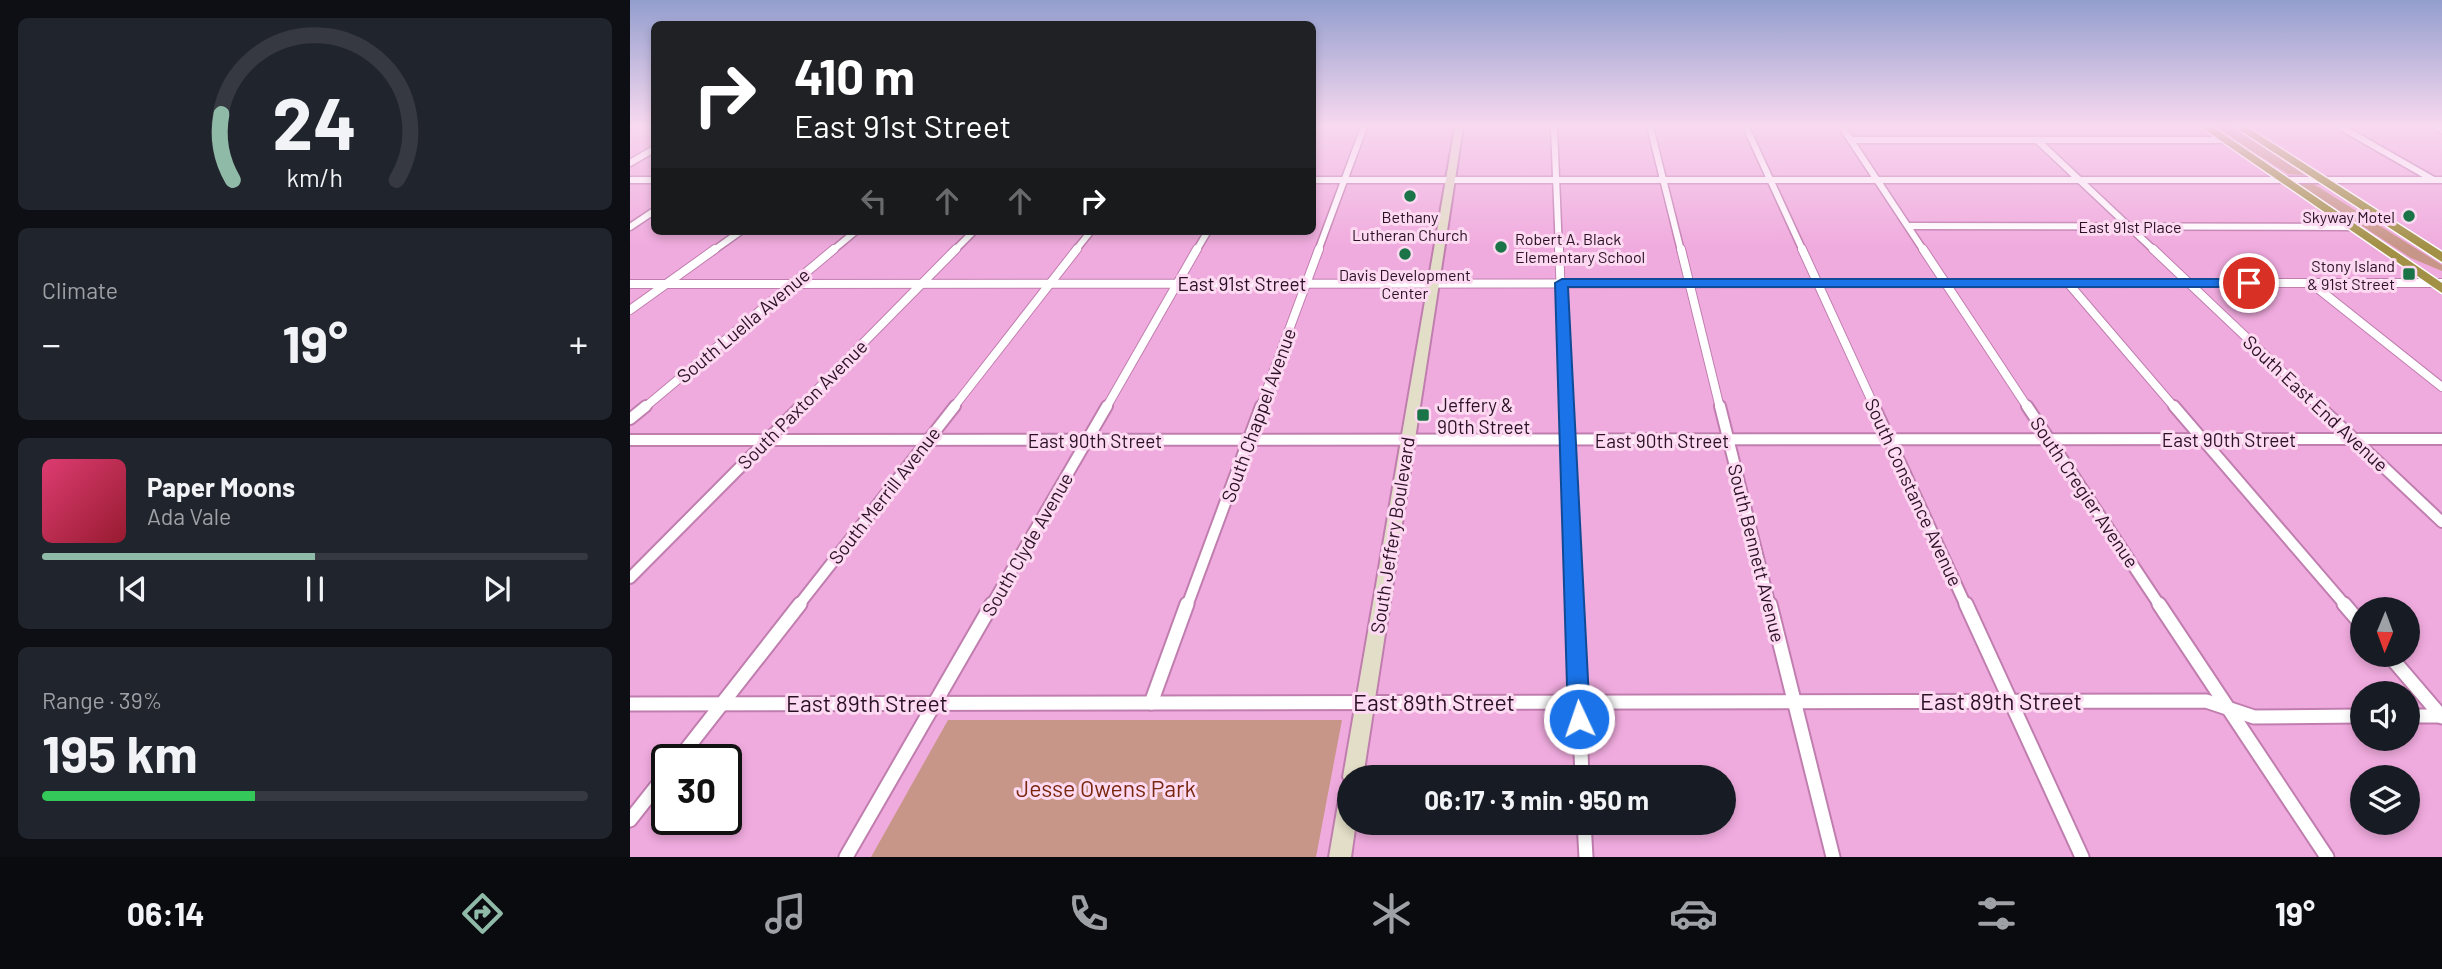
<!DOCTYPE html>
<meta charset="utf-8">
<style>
body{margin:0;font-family:Barlow,sans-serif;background:#20242c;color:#f1f3f6;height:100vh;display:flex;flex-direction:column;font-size:26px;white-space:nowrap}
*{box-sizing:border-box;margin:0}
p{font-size:23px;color:#9ea1a6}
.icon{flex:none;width:38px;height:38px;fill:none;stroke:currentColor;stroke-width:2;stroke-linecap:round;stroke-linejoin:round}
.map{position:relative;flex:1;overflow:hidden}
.panel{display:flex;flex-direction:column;gap:18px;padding:18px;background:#0d0f14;width:630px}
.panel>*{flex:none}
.guide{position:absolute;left:21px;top:21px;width:665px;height:214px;border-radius:10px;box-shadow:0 4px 10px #0003;background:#202124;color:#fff;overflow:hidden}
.needle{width:46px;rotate:181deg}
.buttons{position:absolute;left:1720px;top:597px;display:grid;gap:14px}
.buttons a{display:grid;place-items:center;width:70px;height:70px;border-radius:50%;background:#171b24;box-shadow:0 4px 10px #0003;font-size:35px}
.speed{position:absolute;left:21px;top:744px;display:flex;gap:14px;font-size:35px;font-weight:700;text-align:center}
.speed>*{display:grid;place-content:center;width:91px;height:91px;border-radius:50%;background:#171b24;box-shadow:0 4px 10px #0003;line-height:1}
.speed .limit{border:4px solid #111;border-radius:10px;background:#fff;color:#111}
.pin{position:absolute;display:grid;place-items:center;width:60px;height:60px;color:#fff;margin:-30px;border:4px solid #fff;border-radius:50%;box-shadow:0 2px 7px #0007}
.me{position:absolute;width:77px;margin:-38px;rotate:357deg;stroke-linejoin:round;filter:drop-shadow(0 0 5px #0008)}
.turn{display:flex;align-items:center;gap:24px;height:147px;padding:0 28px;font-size:32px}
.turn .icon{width:91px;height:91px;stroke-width:2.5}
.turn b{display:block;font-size:49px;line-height:60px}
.lanes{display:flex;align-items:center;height:66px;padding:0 28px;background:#0003;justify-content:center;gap:35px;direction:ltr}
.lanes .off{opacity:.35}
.big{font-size:52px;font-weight:700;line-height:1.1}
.panel .card{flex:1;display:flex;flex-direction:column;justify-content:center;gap:10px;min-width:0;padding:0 24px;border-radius:10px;background:#20242c}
.panel .dial{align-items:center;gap:0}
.dial svg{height:182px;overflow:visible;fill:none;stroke:#363941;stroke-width:7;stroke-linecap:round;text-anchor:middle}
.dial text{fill:#f1f3f6;stroke:none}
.song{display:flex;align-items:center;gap:21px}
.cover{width:84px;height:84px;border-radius:10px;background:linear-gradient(135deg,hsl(340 70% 55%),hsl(350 70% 35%))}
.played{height:7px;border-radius:4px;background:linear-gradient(90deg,#90baa8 50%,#363941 50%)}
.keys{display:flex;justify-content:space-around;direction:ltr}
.heat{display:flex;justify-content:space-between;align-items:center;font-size:38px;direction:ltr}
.charge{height:10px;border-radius:5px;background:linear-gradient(90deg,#34c759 39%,#363941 0)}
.trip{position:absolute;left:707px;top:765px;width:399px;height:70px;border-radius:35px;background:#171b24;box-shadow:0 4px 10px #0003;font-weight:700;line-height:70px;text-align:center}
.tab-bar{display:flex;height:112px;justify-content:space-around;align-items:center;background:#090b0e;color:#9ea1a6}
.tab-bar .icon{width:49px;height:49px}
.tab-bar .selected{color:#90baa8}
.tab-bar b{font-size:32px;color:#f1f3f6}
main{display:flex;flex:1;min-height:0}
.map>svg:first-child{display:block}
</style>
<main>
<section class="panel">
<div class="card dial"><svg viewBox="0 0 100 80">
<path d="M14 69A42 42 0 1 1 86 69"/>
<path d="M14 69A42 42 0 0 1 9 40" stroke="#90baa8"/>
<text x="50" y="56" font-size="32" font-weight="700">24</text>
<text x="50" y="72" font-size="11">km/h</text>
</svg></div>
<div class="card"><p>Climate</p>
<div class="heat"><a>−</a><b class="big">19°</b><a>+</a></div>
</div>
<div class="card">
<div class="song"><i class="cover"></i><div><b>Paper Moons</b><p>Ada Vale</p></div></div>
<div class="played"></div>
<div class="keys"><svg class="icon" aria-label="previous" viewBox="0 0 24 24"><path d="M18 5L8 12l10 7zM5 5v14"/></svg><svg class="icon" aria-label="pause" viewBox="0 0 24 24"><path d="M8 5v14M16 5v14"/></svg><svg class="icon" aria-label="next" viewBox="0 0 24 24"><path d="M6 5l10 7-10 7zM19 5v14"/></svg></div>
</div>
<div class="card"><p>Range · 39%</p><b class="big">195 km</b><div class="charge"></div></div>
</section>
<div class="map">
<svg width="1812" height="857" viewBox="0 0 1812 857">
<rect width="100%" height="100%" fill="#f0abde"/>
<g fill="#c89688">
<path d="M1584 127H1602L1675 175 1658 174Z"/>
<path d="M1667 183H1682L1812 265V271L1781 258Z"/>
<path d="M318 720H712L686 857H241Z"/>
</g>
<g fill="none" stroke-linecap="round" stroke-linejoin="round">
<defs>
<g id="street-far3">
<path d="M924 127 929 251"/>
<path d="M1020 127 1051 251"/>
<path d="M1116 127 1173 251"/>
<path d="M1212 127 1294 251"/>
<path d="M1711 127 1802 179"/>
<path d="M1807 127 1812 130"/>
<path d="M1221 140H1595"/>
<path d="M1407 140 1525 251"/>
<path d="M0 163 24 149"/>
<path d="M0 180H24"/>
<path d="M682 180H1812"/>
<path d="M1278 226 1721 227"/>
<path d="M0 227 24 211"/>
<path d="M83 251 111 231"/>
<path d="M202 251 226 231"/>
<path d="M324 251 344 231"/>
<path d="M445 251 461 231"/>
<path d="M566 251 578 231"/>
<path d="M688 251 734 127"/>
</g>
<g id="street-far2">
<path d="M929 249 936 408"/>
<path d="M1051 249 1090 408"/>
<path d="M1172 249 1245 408"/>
<path d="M1293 249 1398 408"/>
<path d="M1523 249 1691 408"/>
<path d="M1438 283 1545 408"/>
<path d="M1681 283 1812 387"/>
<path d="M0 284 1812 283"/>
<path d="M0 310 85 249"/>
<path d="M14 408 204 249"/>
<path d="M169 408 326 249"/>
<path d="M323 408 447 249"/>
<path d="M476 408 567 249"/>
<path d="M630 408 689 249"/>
</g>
<g id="street-far1">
<path d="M936 406 945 606"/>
<path d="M1090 406 1140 606"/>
<path d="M1244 406 1336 606"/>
<path d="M1397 406 1530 606"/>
<path d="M1544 406 1716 606"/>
<path d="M1689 406 1812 522"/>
<path d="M0 419 16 406"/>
<path d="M0 440 1812 439"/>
<path d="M0 578 171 406"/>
<path d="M168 606 325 406"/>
<path d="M361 606 477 406"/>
<path d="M557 606 631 406"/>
</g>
<g id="street">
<path d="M945 604 952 777"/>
<path d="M1140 604 1203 857"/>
<path d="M1336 604 1452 857"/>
<path d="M1529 604 1697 857"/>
<path d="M1714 604 1732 625"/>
<path d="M1758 654 1812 717"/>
<path d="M521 703 557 604"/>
<path d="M0 704 1576 701 1624 717 1732 716"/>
<path d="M1778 716H1812"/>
<path d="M48 760 170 604"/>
<path d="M0 820 37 773"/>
<path d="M954 822 956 857"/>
<path d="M216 857 362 604"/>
</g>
<g id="secondary">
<path d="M825 127H833L733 777H719V785L716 783 713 777Z"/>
<path d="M719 790V822H726L721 857H699L709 799 712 792Z"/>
</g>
<g id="highway">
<path d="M1571 127H1583L1812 283V293Z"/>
<path d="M1605 127H1617L1812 252V262Z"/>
</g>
</defs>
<use href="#street-far3" stroke="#c07eaf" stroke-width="9"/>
<use href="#street-far2" stroke="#c07eaf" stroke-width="10"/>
<use href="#street-far1" stroke="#c07eaf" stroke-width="14"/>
<use href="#street" stroke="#c07eaf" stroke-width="17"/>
<use href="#secondary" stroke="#c07eaf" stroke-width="4"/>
<use href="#highway" stroke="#fff" stroke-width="3"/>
<use href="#street-far3" stroke="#fff" stroke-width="6"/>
<use href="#street-far2" stroke="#fff" stroke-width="8"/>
<use href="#street-far1" stroke="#fff" stroke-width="10"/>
<use href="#street" stroke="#fff" stroke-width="13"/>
<use href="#secondary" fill="#e3dec7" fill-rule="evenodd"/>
<use href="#highway" fill="#a19045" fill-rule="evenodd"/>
</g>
<linearGradient id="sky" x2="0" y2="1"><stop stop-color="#939ece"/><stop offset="0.51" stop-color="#f8d9f0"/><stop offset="1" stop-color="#f8d9f0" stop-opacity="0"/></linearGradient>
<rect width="1812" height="247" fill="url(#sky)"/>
<path fill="#1a73e8" stroke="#114b97" stroke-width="2" d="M932 279H1619L1625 283 1619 287H938L960 719 957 725 949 728 941 725 938 719 925 283Z"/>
<g fill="#1a7448" stroke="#fdd9f2" stroke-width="2.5">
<circle cx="780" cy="196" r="7"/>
<circle cx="1779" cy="216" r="7"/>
<circle cx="871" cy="247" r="7"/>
<circle cx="775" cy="254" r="7"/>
<rect x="1772" y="267" width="14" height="14" rx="3.5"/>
<rect x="786" y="408" width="14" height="14" rx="3.5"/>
</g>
<g text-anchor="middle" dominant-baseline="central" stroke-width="6" stroke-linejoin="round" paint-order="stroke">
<g font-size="16" fill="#2a1124" stroke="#fdd9f2">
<text x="780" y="216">Bethany<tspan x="780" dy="18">Lutheran Church</tspan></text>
<text x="1765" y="216" text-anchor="end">Skyway Motel</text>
<text x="885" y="238" text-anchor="start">Robert A. Black<tspan x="885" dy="18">Elementary School</tspan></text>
<text x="1765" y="265" text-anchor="end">Stony Island<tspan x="1765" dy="18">&amp; 91st Street</tspan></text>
<text x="775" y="274">Davis Development<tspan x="775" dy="18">Center</tspan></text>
</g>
<g font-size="16" fill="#2a1124" stroke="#fdd9f2">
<text x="1500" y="226">East 91st Place</text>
</g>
<g font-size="19" fill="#2a1124" stroke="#fdd9f2">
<text x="612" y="283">East 91st Street</text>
<text transform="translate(113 325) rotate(-40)">South Luella Avenue</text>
<text transform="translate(1686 403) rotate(43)">South East End Avenue</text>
<text transform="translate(172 404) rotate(-45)">South Paxton Avenue</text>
<text transform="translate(628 415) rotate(-70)">South Chappel Avenue</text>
<text x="1599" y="439">East 90th Street</text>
<text x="465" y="440">East 90th Street</text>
<text x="1032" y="440">East 90th Street</text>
<text transform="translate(1284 492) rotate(65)">South Constance Avenue</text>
<text transform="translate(1455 492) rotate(56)">South Cregier Avenue</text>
<text transform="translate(254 495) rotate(-52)">South Merrill Avenue</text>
<text transform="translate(762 535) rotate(-81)">South Jeffery Boulevard</text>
<text transform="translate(397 544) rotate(-60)">South Clyde Avenue</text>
<text transform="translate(1127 553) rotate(76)">South Bennett Avenue</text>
</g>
<g font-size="19" fill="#2a1124" stroke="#fdd9f2" text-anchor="start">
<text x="807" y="404">Jeffery &amp;<tspan x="807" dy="22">90th Street</tspan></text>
</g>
<g font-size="23" fill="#2a1124" stroke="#fdd9f2">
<text x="1371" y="701">East 89th Street</text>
<text x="804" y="702">East 89th Street</text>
<text x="237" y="703">East 89th Street</text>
</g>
<g font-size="23" fill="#79270e" stroke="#fdd9f2">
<text x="476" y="788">Jesse Owens Park</text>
</g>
</g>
</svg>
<div class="buttons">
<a><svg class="needle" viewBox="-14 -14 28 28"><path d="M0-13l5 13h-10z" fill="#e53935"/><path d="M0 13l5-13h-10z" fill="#9ea1a6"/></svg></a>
<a><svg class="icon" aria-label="sound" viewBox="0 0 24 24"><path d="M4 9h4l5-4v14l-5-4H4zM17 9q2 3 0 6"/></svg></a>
<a><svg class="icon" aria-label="layers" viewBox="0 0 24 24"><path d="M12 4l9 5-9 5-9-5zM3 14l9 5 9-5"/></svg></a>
</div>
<div class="speed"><div class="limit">30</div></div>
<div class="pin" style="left:1619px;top:283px;background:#d93025"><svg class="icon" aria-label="arrive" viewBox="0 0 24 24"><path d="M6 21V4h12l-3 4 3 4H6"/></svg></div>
<svg class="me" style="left:949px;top:719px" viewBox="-20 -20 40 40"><circle r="17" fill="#1a73e8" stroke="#fff" stroke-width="3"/><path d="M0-11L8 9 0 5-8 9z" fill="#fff"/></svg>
<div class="trip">06:17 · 3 min · 950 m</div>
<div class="guide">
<div class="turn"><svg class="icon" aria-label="right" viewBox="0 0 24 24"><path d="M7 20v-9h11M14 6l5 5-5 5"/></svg><div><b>410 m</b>East 91st Street</div></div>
<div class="lanes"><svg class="icon off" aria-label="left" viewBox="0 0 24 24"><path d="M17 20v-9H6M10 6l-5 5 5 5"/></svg><svg class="icon off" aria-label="ahead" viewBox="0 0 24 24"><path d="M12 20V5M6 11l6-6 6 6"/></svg><svg class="icon off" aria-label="ahead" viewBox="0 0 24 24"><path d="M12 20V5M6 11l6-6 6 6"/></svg><svg class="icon" aria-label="right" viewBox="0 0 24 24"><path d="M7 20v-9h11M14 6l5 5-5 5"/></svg></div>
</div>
</div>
</main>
<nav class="tab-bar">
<b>06:14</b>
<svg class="icon selected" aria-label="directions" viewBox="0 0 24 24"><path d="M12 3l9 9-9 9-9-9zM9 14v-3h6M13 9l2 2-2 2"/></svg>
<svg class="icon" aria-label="music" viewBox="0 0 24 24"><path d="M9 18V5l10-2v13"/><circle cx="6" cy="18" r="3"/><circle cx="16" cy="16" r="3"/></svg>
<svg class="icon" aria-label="phone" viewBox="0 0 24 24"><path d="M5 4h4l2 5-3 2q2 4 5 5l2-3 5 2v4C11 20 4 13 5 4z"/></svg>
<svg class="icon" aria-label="climate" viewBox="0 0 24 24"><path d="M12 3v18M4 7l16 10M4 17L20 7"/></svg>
<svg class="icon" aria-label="car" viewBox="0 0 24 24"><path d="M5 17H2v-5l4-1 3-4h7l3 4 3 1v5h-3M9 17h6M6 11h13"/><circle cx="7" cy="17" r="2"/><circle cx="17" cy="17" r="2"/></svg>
<svg class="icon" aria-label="filters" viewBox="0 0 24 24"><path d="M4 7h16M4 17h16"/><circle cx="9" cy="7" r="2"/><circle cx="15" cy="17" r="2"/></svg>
<b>19°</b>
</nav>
